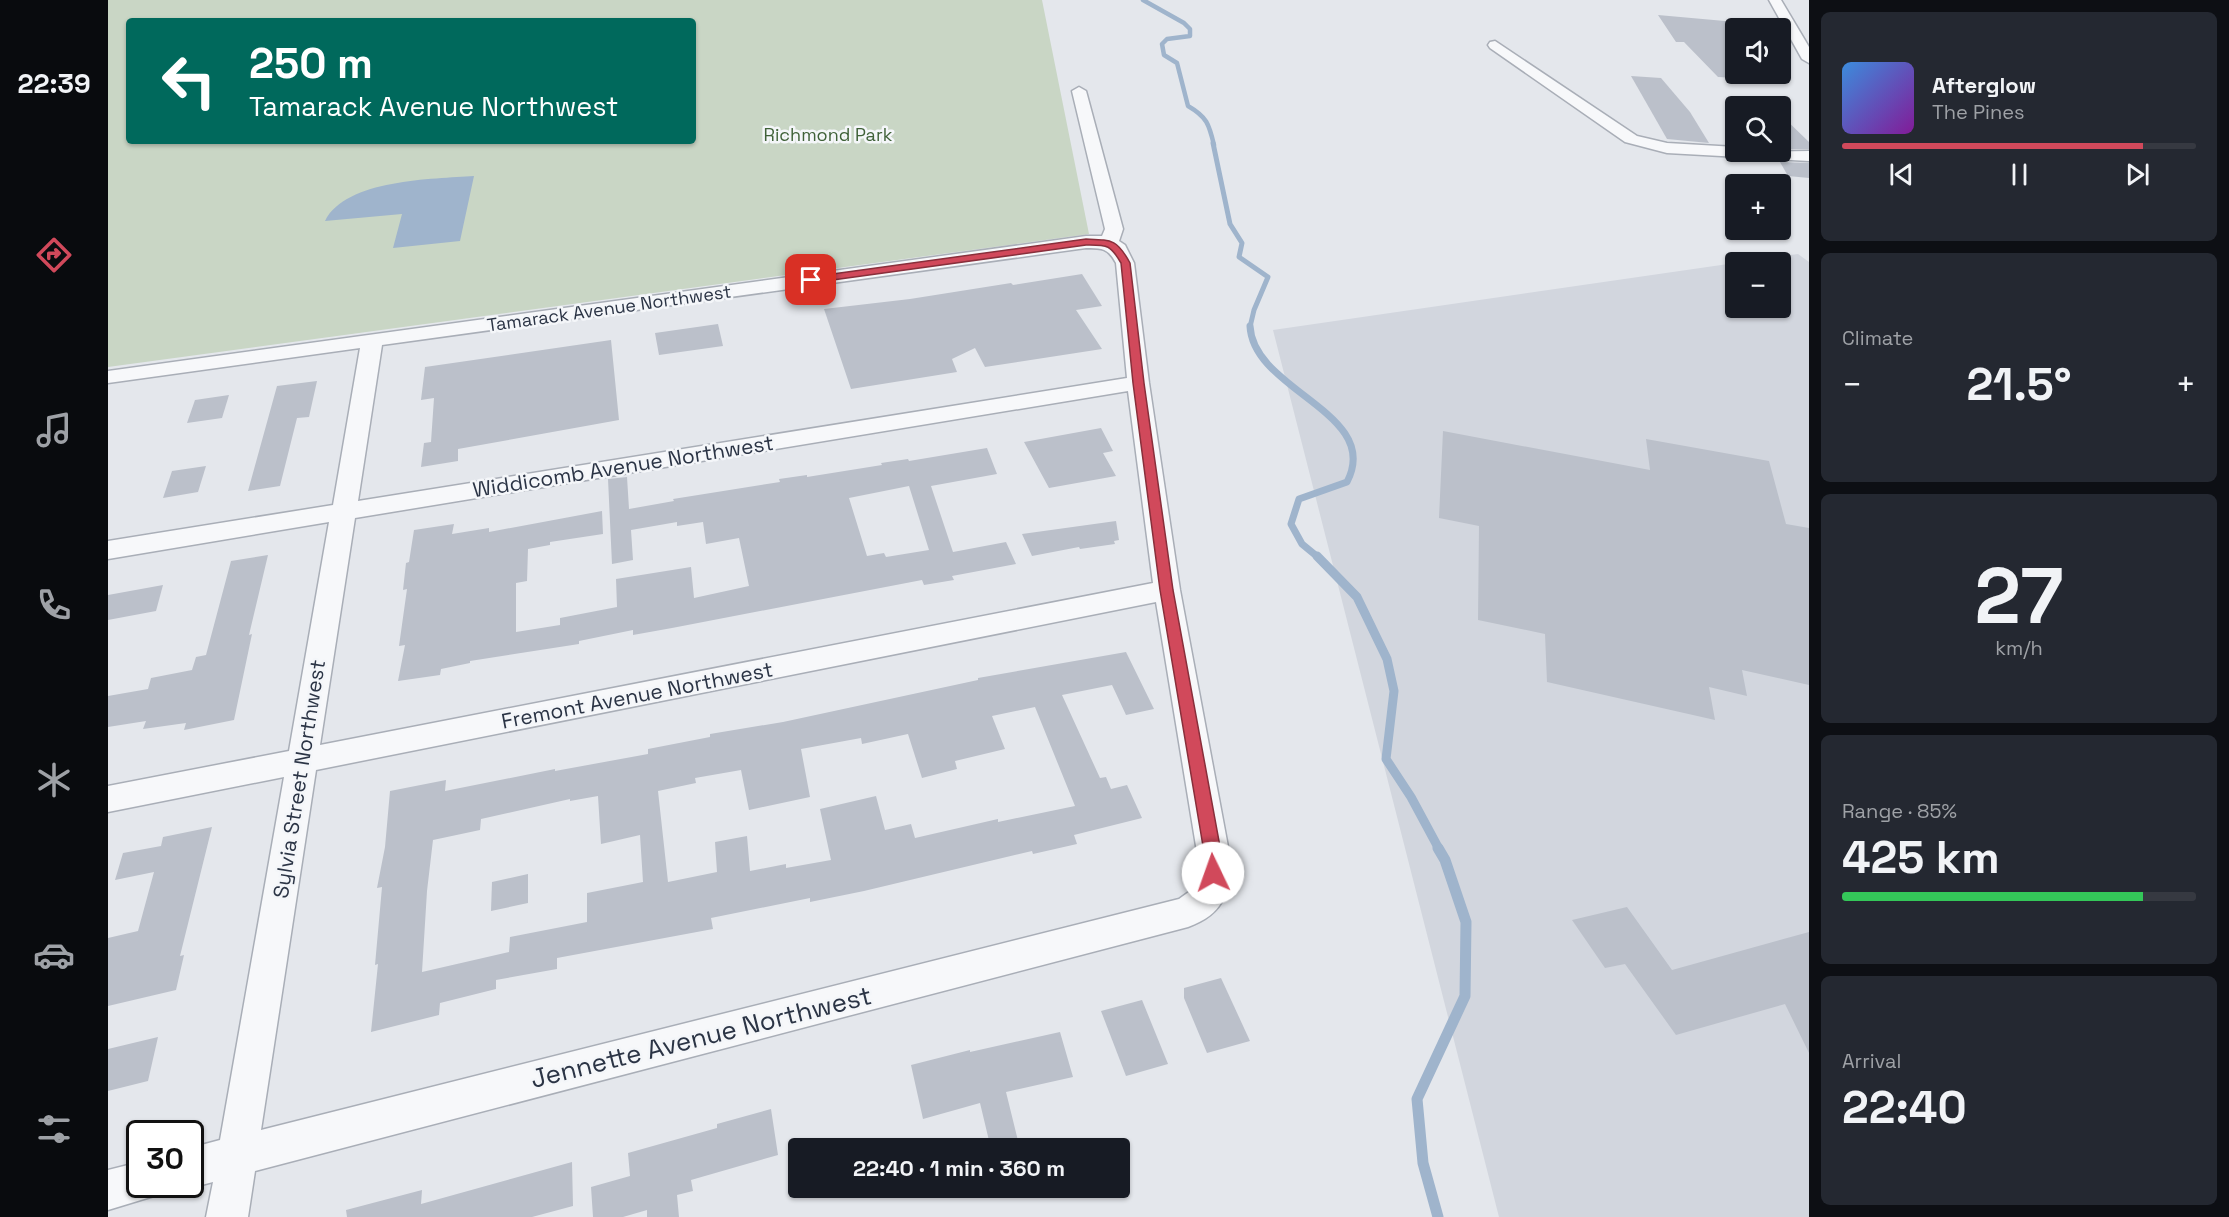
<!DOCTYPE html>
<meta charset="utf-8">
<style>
body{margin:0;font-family:"Space Grotesk",sans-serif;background:#242831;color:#f1f3f6;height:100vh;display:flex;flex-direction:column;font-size:22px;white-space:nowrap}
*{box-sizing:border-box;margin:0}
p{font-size:20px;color:#9ea1a6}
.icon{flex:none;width:33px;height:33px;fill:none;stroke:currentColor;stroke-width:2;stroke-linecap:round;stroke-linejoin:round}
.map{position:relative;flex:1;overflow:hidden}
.drawer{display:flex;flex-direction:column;gap:12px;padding:12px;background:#0d0f14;width:420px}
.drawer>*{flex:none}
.top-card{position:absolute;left:18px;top:18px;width:570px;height:126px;border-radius:6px;box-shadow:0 2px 4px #0004;background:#00695c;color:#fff;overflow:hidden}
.controls{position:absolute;left:1617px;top:18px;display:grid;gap:12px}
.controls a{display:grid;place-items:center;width:66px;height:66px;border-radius:6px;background:#171b24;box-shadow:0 2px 4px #0004;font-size:30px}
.speed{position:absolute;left:18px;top:1120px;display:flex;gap:12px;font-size:30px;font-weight:700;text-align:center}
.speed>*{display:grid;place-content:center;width:78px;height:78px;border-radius:50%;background:#171b24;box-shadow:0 2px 4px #0004;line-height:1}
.speed .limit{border:3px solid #111;border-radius:9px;background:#fff;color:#111}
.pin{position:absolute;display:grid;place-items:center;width:51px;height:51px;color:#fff;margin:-26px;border-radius:12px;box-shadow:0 3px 9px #0006}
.me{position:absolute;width:66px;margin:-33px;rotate:357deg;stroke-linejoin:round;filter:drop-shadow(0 0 4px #0008)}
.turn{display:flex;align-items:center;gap:21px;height:126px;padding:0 24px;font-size:27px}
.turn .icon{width:78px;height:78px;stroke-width:2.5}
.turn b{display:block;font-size:42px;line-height:51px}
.big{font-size:45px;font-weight:700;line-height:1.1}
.drawer .tile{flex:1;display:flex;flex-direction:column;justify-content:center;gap:9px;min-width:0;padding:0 21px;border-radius:9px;background:#242831}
.drawer .dial{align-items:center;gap:0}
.dial b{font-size:78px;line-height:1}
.song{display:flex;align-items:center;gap:18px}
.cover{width:72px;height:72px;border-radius:9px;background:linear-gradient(135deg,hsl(210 70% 55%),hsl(290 70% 35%))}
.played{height:6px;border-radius:3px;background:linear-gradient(90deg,#d1495b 85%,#363941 85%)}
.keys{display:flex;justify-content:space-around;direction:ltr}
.heat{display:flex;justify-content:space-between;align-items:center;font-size:33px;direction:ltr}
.charge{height:9px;border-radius:4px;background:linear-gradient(90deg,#34c759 85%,#363941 0)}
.trip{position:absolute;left:680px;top:1138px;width:342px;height:60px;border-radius:6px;background:#171b24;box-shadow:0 2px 4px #0004;font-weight:700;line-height:60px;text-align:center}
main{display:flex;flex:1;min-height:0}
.dock{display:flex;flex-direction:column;width:108px;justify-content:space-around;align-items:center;background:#090b0e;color:#9ea1a6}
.dock .icon{width:42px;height:42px}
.dock .active{color:#d1495b}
.dock b{font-size:27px;color:#f1f3f6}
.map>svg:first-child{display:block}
</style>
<main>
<nav class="dock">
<b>22:39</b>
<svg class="icon active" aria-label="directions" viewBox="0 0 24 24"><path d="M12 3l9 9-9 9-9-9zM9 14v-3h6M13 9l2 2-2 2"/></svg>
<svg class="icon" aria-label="music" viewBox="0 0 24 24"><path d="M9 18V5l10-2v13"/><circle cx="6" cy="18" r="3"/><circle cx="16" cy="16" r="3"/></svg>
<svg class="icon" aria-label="phone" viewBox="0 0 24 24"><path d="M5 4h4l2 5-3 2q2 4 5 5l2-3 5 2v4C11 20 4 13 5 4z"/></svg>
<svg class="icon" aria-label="climate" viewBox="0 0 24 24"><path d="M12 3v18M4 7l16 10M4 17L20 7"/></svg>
<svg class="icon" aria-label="car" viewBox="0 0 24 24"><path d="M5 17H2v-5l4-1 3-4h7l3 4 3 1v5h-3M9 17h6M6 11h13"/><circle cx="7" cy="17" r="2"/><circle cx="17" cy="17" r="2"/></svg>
<svg class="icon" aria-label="filters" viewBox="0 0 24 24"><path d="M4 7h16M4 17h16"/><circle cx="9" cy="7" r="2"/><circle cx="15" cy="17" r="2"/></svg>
</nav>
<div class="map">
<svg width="1701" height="1217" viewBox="0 0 1701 1217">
<rect width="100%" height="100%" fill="#e4e7ec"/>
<path fill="#d2d6de" d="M1690 254 1701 262V1217H1391L1165 330 1627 263 1628 308H1672V262H1632Z"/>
<path fill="#c9d6c5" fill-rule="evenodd" d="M0 0H934L981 234 0 367ZM21 21H585V141H21Z"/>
<path fill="#9fb4cc" d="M366 176 352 241 285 248 294 214 217 221C238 179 325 179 366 176Z"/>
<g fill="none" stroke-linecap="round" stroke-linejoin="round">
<path stroke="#9fb4cc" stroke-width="4.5" d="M1035 0 1076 23 1082 29V36L1059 39 1054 44 1056 55 1069 63 1080 106C1099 117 1101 124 1106 145"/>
<path stroke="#9fb4cc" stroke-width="5" d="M1105 143 1122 224 1134 243 1131 257 1160 277 1146 310 1142 327"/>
<path stroke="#9fb4cc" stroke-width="7" d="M1142 326C1145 391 1275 413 1239 482L1191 499 1183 524 1194 544 1211 558"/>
<path stroke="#9fb4cc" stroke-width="9" d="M1209 556 1249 597 1279 659 1286 691 1278 759 1303 797 1331 849"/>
<path stroke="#9fb4cc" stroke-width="11" d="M1330 1217 1315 1163 1309 1099 1357 996 1358 922 1337 860 1330 848"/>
</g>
<g fill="#bbc0ca" fill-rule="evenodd">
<path d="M1550 15 1628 22V78L1610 77 1576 42H1568Z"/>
<path d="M1523 76 1553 78 1582 112 1601 143 1559 139Z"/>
<path d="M1672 114 1701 142V149H1672Z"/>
<path d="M1672 162 1701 163V178L1680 176Z"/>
<path d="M974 274 994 306 968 310 994 349 877 367 867 348 844 359 849 372 743 389 716 309 802 299 903 283 905 285Z"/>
<path d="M610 324 615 346 551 355 547 333Z"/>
<path d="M503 340 511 420 350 449V461L313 467 316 443 323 442 326 398 313 400 317 367Z"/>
<path d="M209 381 201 417 189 418 172 486 140 491 169 386Z"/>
<path d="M121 395 114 418 79 423 87 400Z"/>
<path d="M993 428 1005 451 995 453 1008 476 941 488 916 442Z"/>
<path d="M1335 431 1542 470 1538 439 1661 461 1678 524 1701 528V685L1634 670 1639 696 1601 687 1607 720 1439 682 1437 634 1370 620 1371 526 1331 518Z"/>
<path d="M879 448 889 474 823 486 845 552 898 542 908 564 844 576 846 580 816 585 814 580 564 628 525 635V630L471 641V644L362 661V663L333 669 332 675 290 681 297 645 291 646 299 589 295 590 298 563 301 562 306 530 346 524 344 534 381 528V532L494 511 495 534 442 542V545L420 549 419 581 408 583V632L452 625V618L509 607 508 579 583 567 586 598 641 586 631 538 598 544 595 522 569 526V522L523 530 525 560 504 564 500 479 519 477 521 509 566 501 565 499 672 482 671 479 699 475V477L774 465 773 463 800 459 801 461ZM801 486 821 550 778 557 776 553 759 556 741 498Z"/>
<path d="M98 466 90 492 55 498 64 471Z"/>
<path d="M1008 521 1011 540 1006 541 1007 544 972 549 971 547 924 556 914 534Z"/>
<path d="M160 555 141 635 144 634 126 720 76 730 78 723 35 729 38 721 0 727V696L40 689 43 678 84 670 88 657 98 655 123 561Z"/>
<path d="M55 585 48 611 0 620V595Z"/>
<path d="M1018 652 1046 709 1018 715 1004 685 954 695 992 778 998 777 1003 789 1019 785 1034 818 966 835 969 844 925 854 924 851 756 891 702 902V898L603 918 605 929 449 958V969L388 980V989L332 1003 331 1015 263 1032 270 964 267 965 274 887 269 888 277 847 282 791 338 780 337 791 447 769V771L540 754V749L602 737V734L675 722 870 680V678ZM927 707 967 806 890 822V819L807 838 803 824 777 830 768 796 712 809 723 860 678 868V864L642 871 639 836 607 842 609 872 560 882 550 791 588 783 587 778 633 770 641 810 702 797 693 749 753 738 754 744 800 734 814 778 849 769 847 761 897 749 884 716ZM490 796 493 844 532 835 535 882 479 893V922L402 937 401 952 314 972 319 891 325 840 372 830 373 819 462 799V801Z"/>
<path d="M104 827 72 956 76 955 68 990 0 1006V938L30 931 46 872 7 880 15 853 53 846 55 837Z"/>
<path d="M420 874V903L383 911 384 882Z"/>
<path d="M1519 907 1564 970 1701 932V1053L1677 1004 1568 1035 1517 964 1497 968 1464 920Z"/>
<path d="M1113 978 1142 1041 1099 1053 1076 998V988Z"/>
<path d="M1034 1000 1060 1064 1018 1076 993 1011Z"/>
<path d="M952 1032 965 1077 898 1092 912 1149H883L872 1103 815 1119 803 1065 862 1050V1052Z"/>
<path d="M50 1037 40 1081 0 1091V1049Z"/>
<path d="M663 1109 670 1155 583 1180 585 1191 569 1195 571 1217H539V1210L515 1217H485L483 1187 522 1176 520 1153 609 1128V1124Z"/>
<path d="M464 1162 465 1206 424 1217H239L238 1210 314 1190 313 1204Z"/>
</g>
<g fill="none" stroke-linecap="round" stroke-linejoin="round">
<defs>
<g id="minor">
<path d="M1661 0H1673L1701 47V63L1694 59Z"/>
<path d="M1387 41 1529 136 1559 143 1628 147V152L1701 151V161L1559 153 1517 142 1382 48 1380 45 1382 42Z"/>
<path d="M971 87 978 91 1015 229 1011 241 1017 245 1026 263 1041 383 1072 590 1121 852C1122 890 1119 913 1080 927L147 1171 140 1217H98L105 1182 82 1188 75 1185H82V1148L112 1140 176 777 0 812V786L181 751 221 522 0 559V541L225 505 252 348 0 383V371L978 236H994L997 229 964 91ZM978 248C994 248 1000 248 1008 263L1019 378 250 501 274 345ZM1020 391 1045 583 212 745 247 518ZM1048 602 1089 852 1088 873 1085 889 1071 899 153 1130 208 770Z"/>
<path d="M32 1162V1185H51L46 1196 0 1210V1170Z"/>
</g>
</defs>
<use href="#minor" stroke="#a9aeb7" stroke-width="3"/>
<use href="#minor" fill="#f7f8fa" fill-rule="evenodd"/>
</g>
<path fill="#d1495b" stroke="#882f3b" stroke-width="1.5" d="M978 239C1004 240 1009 239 1022 263L1036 383 1065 590 1113 852V873L1111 878 1105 880 1099 878 1096 873V852L1052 590 1025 383 1013 263C1002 244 999 245 978 245L703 283 698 280 703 277Z"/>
<g text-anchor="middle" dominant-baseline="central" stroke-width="5" stroke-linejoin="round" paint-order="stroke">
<g font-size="18" fill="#3f6138" stroke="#f4f6f9">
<text x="720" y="134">Richmond Park</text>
</g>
<g font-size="18" fill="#2b3445" stroke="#f4f6f9">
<text transform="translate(501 308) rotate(-8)">Tamarack Avenue Northwest</text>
</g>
<g font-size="21" fill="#2b3445" stroke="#f4f6f9">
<text transform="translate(515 466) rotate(-9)">Widdicomb Avenue Northwest</text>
<text transform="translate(529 695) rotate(-11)">Fremont Avenue Northwest</text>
<text transform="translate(191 779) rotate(-81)">Sylvia Street Northwest</text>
</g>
<g font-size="26" fill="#2b3445" stroke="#f4f6f9">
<text transform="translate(593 1037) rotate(-14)">Jennette Avenue Northwest</text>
</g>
</g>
</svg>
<div class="controls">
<a><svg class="icon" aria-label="sound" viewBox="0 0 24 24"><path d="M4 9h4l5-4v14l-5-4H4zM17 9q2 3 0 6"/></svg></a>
<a><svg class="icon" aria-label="search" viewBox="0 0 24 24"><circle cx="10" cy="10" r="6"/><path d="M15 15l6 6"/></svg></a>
<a>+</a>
<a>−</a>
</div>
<div class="speed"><div class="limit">30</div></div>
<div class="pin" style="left:703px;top:280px;background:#d93025"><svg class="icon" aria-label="arrive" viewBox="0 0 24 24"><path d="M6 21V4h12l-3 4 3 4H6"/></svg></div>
<svg class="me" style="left:1105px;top:873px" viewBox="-20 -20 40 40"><circle r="19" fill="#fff"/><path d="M0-13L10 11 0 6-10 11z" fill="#d1495b"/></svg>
<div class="trip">22:40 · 1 min · 360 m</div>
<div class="top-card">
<div class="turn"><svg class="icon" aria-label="left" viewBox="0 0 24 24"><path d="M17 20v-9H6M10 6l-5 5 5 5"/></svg><div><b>250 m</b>Tamarack Avenue Northwest</div></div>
</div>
</div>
<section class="drawer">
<div class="tile">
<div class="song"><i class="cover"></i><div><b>Afterglow</b><p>The Pines</p></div></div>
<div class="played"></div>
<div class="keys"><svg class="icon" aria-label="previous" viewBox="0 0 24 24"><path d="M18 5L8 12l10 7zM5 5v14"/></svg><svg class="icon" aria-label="pause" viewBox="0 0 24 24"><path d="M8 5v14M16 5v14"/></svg><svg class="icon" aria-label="next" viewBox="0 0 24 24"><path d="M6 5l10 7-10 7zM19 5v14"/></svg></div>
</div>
<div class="tile"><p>Climate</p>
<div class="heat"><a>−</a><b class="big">21.5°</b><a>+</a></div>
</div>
<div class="tile dial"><b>27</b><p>km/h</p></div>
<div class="tile"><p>Range · 85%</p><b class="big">425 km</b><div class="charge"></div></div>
<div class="tile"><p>Arrival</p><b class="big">22:40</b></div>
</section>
</main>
